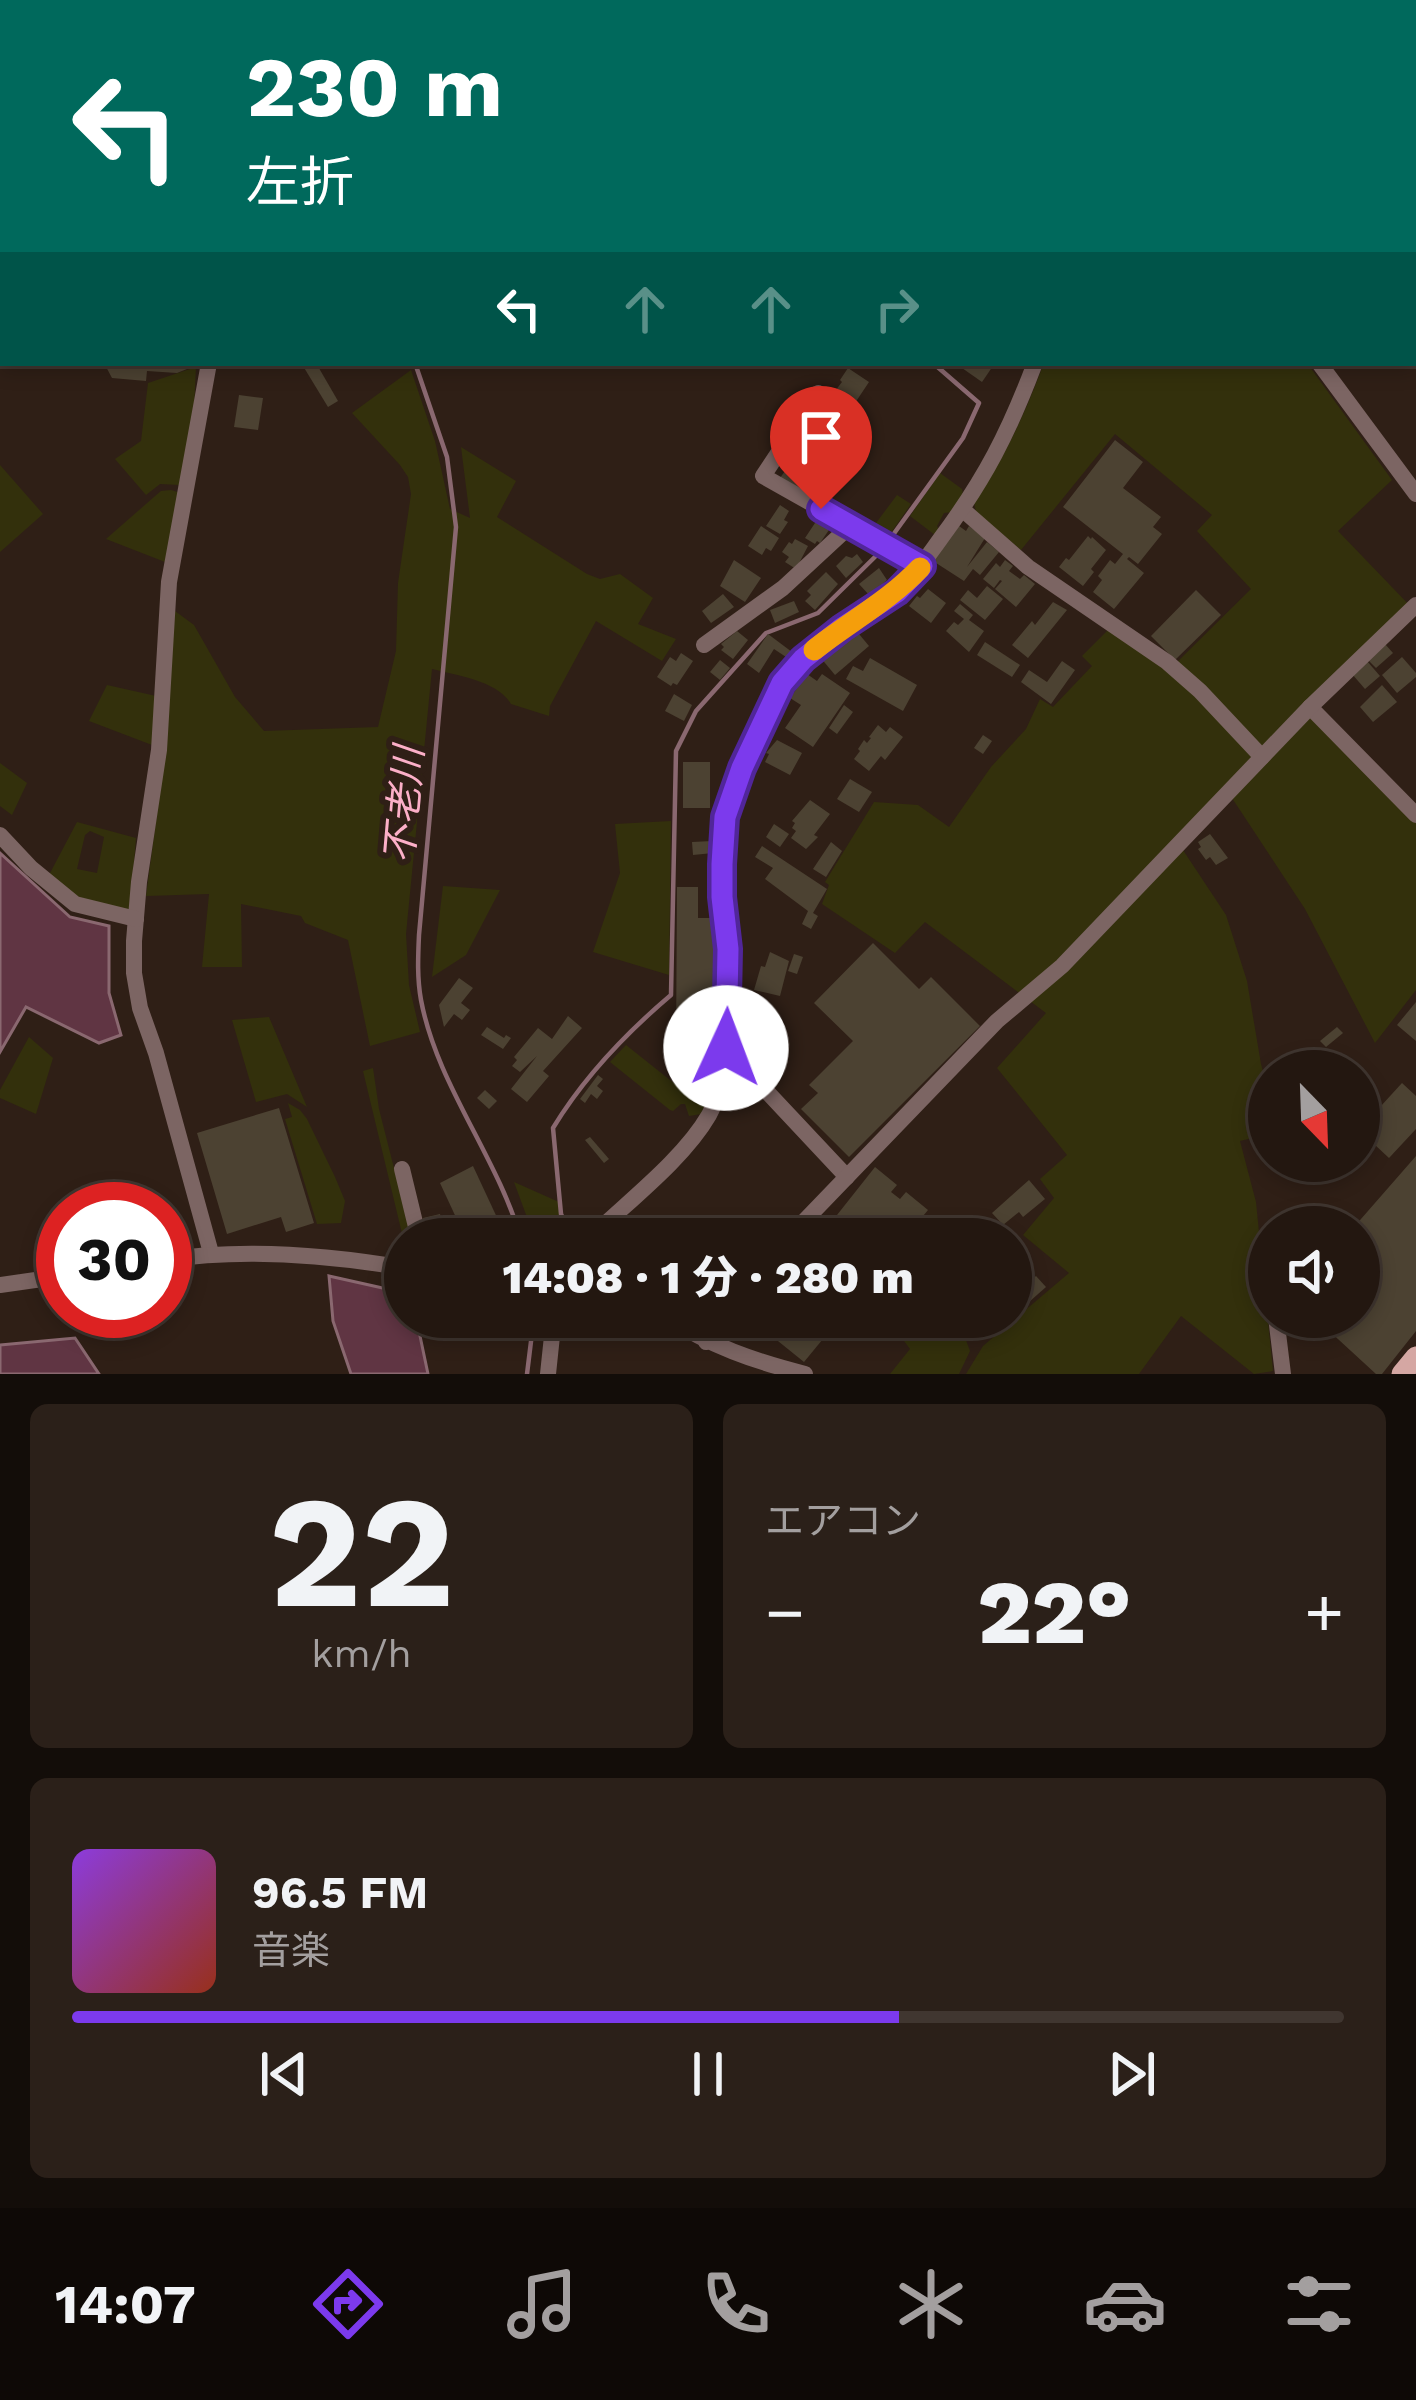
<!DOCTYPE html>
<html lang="ja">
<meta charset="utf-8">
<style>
body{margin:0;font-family:"Work Sans","Noto Sans JP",sans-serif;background:#2b2019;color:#f1f3f6;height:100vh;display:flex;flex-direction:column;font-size:45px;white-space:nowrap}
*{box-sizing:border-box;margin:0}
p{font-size:39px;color:#a39f9f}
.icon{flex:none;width:66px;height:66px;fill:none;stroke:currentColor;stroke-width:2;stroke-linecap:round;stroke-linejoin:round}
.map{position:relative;height:1374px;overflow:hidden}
.side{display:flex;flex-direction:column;gap:30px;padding:30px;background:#130d09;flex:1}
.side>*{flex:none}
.hud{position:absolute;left:0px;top:0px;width:1416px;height:366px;box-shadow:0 6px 18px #0003,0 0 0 3px #403630;background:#00695c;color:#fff;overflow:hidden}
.needle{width:78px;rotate:157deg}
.buttons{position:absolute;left:1248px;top:1050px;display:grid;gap:24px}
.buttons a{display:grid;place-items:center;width:132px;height:132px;border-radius:50%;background:#231710;box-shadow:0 6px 18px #0003,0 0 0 3px #403630;font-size:60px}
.speed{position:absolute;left:36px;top:1182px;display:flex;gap:24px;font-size:60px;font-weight:700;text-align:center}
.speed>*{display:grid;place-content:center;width:156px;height:156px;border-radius:50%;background:#231710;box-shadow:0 6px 18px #0003,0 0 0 3px #403630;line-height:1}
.speed .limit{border:18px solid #d22;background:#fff;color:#111}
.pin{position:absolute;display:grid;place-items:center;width:102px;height:102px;color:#fff;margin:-123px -51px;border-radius:50% 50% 50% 0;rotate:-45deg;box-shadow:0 0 12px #0007}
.pin .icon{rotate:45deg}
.me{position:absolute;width:132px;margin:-66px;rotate:2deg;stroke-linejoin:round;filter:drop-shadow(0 0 9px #0008)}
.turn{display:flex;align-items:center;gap:42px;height:252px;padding:0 48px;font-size:54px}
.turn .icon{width:156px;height:156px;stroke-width:2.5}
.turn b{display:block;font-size:84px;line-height:102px}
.lanes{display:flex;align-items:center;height:114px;padding:0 48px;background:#0003;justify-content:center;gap:60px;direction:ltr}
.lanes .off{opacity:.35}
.big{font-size:90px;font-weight:800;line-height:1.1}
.side .widget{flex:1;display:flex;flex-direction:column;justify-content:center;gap:18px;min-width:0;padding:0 42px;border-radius:18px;background:#2b2019}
.side .dial{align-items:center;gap:0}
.dial b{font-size:156px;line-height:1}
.song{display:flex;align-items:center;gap:36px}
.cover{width:144px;height:144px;border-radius:18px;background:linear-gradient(135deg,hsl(270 70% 55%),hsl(10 70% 35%))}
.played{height:12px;border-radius:6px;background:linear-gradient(90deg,#7c3aed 65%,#403630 65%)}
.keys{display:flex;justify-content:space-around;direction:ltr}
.heat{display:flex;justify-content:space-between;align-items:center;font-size:66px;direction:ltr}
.side .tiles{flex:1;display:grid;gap:30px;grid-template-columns:1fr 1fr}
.widget:last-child{grid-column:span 2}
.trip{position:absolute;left:384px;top:1218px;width:648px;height:120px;border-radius:60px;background:#231710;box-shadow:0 6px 18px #0003,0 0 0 3px #403630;font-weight:800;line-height:120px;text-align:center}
.tabs{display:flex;height:192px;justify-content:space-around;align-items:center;background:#0e0906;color:#a39f9f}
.tabs .icon{width:84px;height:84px}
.tabs .active{color:#7c3aed}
.tabs b{font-size:54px;color:#f1f3f6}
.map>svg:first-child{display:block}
</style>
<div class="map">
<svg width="1416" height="1374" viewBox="0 0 1416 1374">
<rect width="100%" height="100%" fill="#2f1f16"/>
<g fill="#33300c" fill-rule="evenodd">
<path d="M1044 363H1307L1392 480 1338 531 1414 610 1314 706 1416 818V990L1375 1043 1305 909 1230 795 1179 844 1226 915 1247 981 1261 1064 1269 1093V1134L1240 1141 1256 1202 1273 1371 1254 1374 1181 1316 1139 1374H966L983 1346 1069 1273 1023 1235 1054 1198 1040 1179 1067 1155 997 1068 1046 1013 925 922 895 953 822 904 829 885 825 882 874 802 918 805 949 827 991 767 1026 729 1040 699 1053 707 1092 666 1082 656 1110 628 1169 670 1251 589 1197 531 1212 515 1115 434 1021 550 976 512 974 502C1006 455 1024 416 1044 363Z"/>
<path d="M196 367 194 408 180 485 160 484 146 495 115 459 141 441 148 383Z"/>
<path d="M411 370 435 441 450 509 470 518 461 447 516 481 497 517 587 574 600 579 620 574 653 598 638 624 676 639 662 661 596 621 550 706 549 716 511 704C498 681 456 675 432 669L406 934 409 985 420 1032 370 1046 348 940 305 923 301 916 241 904 242 967H202L209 894 146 896 162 776 175 611 194 625 235 697 264 731 378 727 396 651 398 583 411 494 408 477 400 465 352 413Z"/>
<path d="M0 465 43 514 0 552Z"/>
<path d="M940 473 962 489 963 495 952 512 944 513 937 526 939 530 935 535 910 516Z"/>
<path d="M171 490 181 493 165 562 106 539 154 497 161 491Z"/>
<path d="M897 495 911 504 888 537 878 531 875 535 870 531Z"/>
<path d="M107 685 156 696 152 745 89 721Z"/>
<path d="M0 763 27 783 12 815 0 806Z"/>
<path d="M671 821 669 975 593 952 620 873 615 824Z"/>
<path d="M77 822 136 838 130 912 76 898 49 875ZM90 831 104 837 97 873 77 869 85 835Z"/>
<path d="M443 886 500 890 466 955 432 977Z"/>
<path d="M269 1017 307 1107 287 1094 256 1102 232 1020Z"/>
<path d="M29 1037 53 1058 36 1114 0 1098V1090Z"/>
<path d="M626 1045 704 1107 701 1114 689 1116 685 1104H681L673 1111 670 1110 610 1062Z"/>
<path d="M373 1068 379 1109 412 1239H405V1246L363 1071Z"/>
<path d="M288 1103 300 1110 307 1119 335 1177 345 1201 341 1223 317 1224 285 1119 292 1117Z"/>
<path d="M514 1182 559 1202 560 1214 569 1236 568 1239H535Z"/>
<path d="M901 1317H949L964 1335 970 1351 959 1374H890L910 1349 893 1326Z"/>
</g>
<g fill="#603543" stroke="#8a6870" stroke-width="3">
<path d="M0 853 70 917 109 926V993L121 1035 99 1043 26 1007 0 1052Z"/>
<path d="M329 1276 405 1293V1317H416L428 1374H351L333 1321Z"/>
<path d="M75 1338 99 1374H0V1345Z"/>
</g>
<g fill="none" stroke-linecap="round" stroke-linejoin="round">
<g stroke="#8a6870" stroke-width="4.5">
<path d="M537 3 539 0"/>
<path d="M415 363 447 457 456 527 419 935C418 957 417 978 421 1000 437 1085 497 1156 521 1239"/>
<path d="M890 539 963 438 979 403 933 363"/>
<path d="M569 1239 571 1236 561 1214 553 1128C584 1077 625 1034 671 995L676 751 696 711 766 633 818 613 883 549"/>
<path d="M527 1374 534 1317"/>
</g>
</g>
<g fill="#4c4232">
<path d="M104 363H202L177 373 147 371 146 381 112 378Z"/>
<path d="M308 363H316L338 401 328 407 303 366Z"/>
<path d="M965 363H995L982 382 962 368Z"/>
<path d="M848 368 869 382 853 406 850 404 847 409 850 411 843 422 840 420 838 424 826 414 834 401 840 405 842 402 832 395 842 382 840 380Z"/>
<path d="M239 395 263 398 258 430 234 427Z"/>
<path d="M824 417 839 427 831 440 815 429Z"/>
<path d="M811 432 829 443 820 458 802 446Z"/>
<path d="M1115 440 1143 462 1123 488 1161 517 1153 527 1162 534 1138 564 1129 557 1127 559 1144 573 1114 609 1093 592 1102 580 1098 576 1110 560 1115 564 1123 554 1063 507Z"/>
<path d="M800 450 817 462 798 490 780 478 790 464 798 469 800 466 790 459Z"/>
<path d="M780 505 789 511 784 520 788 522 780 534 766 526Z"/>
<path d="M819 517 831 527 820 543 817 541 815 544 805 538Z"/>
<path d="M761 526 779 538 771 551 766 548 762 555 748 546Z"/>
<path d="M959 526 966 531 969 526 985 538 967 567 987 542 999 552 980 575 973 569 964 581 933 561Z"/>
<path d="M1088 536 1091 539 1092 537 1106 550 1091 569 1094 572 1083 586 1059 567 1066 558 1069 560Z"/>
<path d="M795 539 808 546 796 569 785 562 789 557 782 552 789 542 792 544Z"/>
<path d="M857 554 863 562 846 578 836 566 846 556 852 558Z"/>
<path d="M734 560 761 578 745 602 720 586Z"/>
<path d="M1005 560 1013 566 1009 571 1020 579 1024 575 1035 584 1016 607 995 589 1002 581 1000 580 994 588 983 579 996 563 1000 567Z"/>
<path d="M879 568 887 580 870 596 859 584Z"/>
<path d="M826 572 838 584 815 610 805 601 811 595 807 591Z"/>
<path d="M987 586 1003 599 985 620 960 600 968 590 977 598Z"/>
<path d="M928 589 946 603 931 623 909 606 917 596 920 598Z"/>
<path d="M1196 590 1221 615 1175 660 1151 636Z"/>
<path d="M723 594 734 607 711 623 702 611Z"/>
<path d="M794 601 799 612 775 623 770 610Z"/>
<path d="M1053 602 1067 610 1028 658 1012 645 1032 621 1035 625Z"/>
<path d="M960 604 973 615 969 620 984 631 969 652 946 631 954 622 958 625 964 619 954 611Z"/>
<path d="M854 628 869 646 835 675 820 657Z"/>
<path d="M737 631 748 640 733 659 721 650 724 647 721 644Z"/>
<path d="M768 634 796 655 792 661 774 649 759 673 747 664Z"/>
<path d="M985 642 1020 665 1012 677 977 655Z"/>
<path d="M1385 644 1393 653 1376 668 1368 660Z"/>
<path d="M681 653 693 661 677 685 673 683 671 686 657 677 670 657 676 661Z"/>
<path d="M1402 657 1416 673V677L1397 693 1382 675Z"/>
<path d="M870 658 917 685 903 711 846 679 853 666 863 671Z"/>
<path d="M720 660 730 668 720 680 710 672Z"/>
<path d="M1062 661 1075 670 1051 704 1021 682 1029 670 1047 682Z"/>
<path d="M1367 661 1380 676 1365 689 1352 674Z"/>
<path d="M807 674 817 681 822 674 850 693 813 747 785 728 801 705 790 698Z"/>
<path d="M1382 685 1397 702 1373 722 1360 707Z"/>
<path d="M674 694 692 705 684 721 665 711Z"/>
<path d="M844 705 853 712 837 734 829 728Z"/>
<path d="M878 725 886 732 890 727 903 737 885 760 881 756 869 771 854 759 860 751 858 749 864 740 867 743 871 738 869 737Z"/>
<path d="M983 735 992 741 983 754 974 748Z"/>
<path d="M777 740 802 753 790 775 765 762 769 754 766 753Z"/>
<rect x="683" y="762" width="27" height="46"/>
<path d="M850 779 872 792 859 812 837 799Z"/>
<path d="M810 800 830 814 814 835 818 837 806 849 791 838 796 831 792 828 795 823 792 821Z"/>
<path d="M774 824 789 834 780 847 766 837Z"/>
<path d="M1210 834 1228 858 1216 865 1210 857 1206 860 1198 849 1201 847 1198 842Z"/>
<path d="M712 841 713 853 693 855 692 842Z"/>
<path d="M831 842 842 851 826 877 813 869Z"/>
<path d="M762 846 827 889 813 913 818 916 811 929 802 924 808 911 765 879 773 868 755 857Z"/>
<path d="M677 887H698V918H719L721 1027H714V1049H676Z"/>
<path d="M873 943 919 989 931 977 980 1026 849 1157 801 1109 818 1093 809 1085 853 1041 814 1003Z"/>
<path d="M770 952 789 961 780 996 754 990 761 966 765 967Z"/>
<path d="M794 954 803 957 797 974 788 971Z"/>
<path d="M459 978 473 988 461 1003 470 1010 462 1020 454 1014 444 1027 439 1005Z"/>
<path d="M1416 1002V1041L1397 1025Z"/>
<path d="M568 1016 582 1028 543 1071 549 1076 527 1102 511 1089 537 1056 520 1072 512 1066 517 1060 514 1057 538 1028 552 1039Z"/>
<path d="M487 1027 504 1038 506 1035 511 1038 503 1049 481 1035Z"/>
<path d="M1337 1027 1343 1033 1326 1047 1320 1041Z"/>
<path d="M598 1075 603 1079 597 1086 603 1091 597 1099 591 1094 585 1103 580 1099Z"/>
<path d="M1402 1083 1416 1096V1129L1389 1158 1359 1130Z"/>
<path d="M485 1090 497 1101 489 1109 477 1098Z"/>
<path d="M279 1108 314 1223 286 1232 281 1217 227 1234 197 1133Z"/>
<path d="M590 1137 609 1159 604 1163 585 1140Z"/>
<path d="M1416 1156V1331L1382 1374H1376L1314 1317H1359V1227H1354Z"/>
<path d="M473 1166 507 1239H466L440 1183Z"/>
<path d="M875 1167 897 1185 891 1192 900 1199 906 1192 928 1210 905 1238 894 1229 886 1239H818Z"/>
<path d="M1029 1180 1045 1199 1023 1217 1019 1212 1003 1225 992 1213Z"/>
<path d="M440 1214 446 1239H429L423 1218Z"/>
<path d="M1036 1276 1046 1287 1011 1318V1297Z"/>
<path d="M790 1317H841L804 1362 773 1337Z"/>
</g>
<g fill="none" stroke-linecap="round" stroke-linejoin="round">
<g stroke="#7c6563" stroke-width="16">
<path d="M322 0 325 3"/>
<path d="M581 0 585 3"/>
<path d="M1023 0 1026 3"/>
<path d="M301 3 304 0"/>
<path d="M564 3 566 0"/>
<path d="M756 3 759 0"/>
<path d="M887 3 888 0"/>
<path d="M1287 3 1289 0"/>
<path d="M1413 98 1416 100"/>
<path d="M0 102 3 101"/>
<path d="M209 363 169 582 159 750 139 882 134 941V973L140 1008 156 1053 211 1253"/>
<path d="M1319 363 1416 494"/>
<path d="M818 393 763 476 922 566"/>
<path d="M962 509 1028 567 1167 662 1200 691 1262 757"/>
<path d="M704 645 783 588 850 526"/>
<path d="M1310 707 1416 815"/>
<path d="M0 835 31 868 75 904 136 919"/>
<path d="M726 1048 847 1177"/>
<path d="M402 1169 419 1239"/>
<path d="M589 1239C626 1203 683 1160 709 1115 718 1099 720 1082 723 1063 730 1026 731 983 728 945 725 903 718 861 725 818 731 784 748 747 764 716 784 677 811 648 848 624 866 612 886 603 901 588 917 573 928 556 941 538 985 479 1009 432 1035 363"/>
<path d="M787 1239 997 1021 1062 966 1310 707 1416 605"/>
<path d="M165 1260C241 1248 329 1255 405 1268"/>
<path d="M0 1285 63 1276"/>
<path d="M667 1317C710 1346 754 1361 805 1374"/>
<path d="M1276 1317 1283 1374"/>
<path d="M706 1342 724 1317"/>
<path d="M548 1374 554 1317"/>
</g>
<path stroke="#d5a7a3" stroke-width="21" d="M1402 1374 1416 1357"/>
</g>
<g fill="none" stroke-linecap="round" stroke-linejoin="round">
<defs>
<path id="route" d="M726 1048 728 949 722 897V864L725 817 742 768 782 683 803 659 842 628 897 592 922 566 821 509"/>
</defs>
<use href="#route" stroke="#51269a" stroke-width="30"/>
<use href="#route" stroke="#7c3aed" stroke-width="21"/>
<path stroke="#f59e0b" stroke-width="21" d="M814 650C849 622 889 601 920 568"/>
</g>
<g text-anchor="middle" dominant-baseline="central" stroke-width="12" stroke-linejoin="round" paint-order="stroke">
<g font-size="39" font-style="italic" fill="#fcafc8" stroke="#2f1f16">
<text transform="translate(404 805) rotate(-85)">不老川</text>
</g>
</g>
</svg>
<div class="buttons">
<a><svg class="needle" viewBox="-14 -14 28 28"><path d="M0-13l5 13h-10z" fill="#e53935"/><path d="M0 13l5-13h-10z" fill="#a39f9f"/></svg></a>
<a><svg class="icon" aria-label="sound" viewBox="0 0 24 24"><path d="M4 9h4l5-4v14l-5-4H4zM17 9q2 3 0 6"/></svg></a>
</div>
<div class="speed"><div class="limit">30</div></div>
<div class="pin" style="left:821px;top:509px;background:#d93025"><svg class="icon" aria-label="arrive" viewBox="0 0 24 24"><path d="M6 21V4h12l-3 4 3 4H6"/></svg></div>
<svg class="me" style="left:726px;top:1048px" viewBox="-20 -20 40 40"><circle r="19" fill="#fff"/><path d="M0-13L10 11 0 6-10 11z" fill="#7c3aed"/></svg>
<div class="trip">14:08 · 1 分 · 280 m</div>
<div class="hud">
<div class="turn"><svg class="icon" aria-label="left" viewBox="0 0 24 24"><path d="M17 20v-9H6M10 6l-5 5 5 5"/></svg><div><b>230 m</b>左折</div></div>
<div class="lanes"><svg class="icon" aria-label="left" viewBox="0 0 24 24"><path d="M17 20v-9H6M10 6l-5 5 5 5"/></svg><svg class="icon off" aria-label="ahead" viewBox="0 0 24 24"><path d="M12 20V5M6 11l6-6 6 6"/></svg><svg class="icon off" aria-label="ahead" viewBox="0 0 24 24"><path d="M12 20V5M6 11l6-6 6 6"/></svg><svg class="icon off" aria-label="right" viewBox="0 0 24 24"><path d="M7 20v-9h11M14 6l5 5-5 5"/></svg></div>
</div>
</div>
<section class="side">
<div class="tiles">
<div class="widget dial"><b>22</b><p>km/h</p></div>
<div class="widget"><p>エアコン</p>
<div class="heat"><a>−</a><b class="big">22°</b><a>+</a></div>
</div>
<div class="widget">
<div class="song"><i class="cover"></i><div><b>96.5 FM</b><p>音楽</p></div></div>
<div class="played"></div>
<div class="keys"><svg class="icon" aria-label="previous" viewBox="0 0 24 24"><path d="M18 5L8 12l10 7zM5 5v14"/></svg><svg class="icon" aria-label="pause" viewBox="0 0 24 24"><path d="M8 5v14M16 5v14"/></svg><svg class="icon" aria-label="next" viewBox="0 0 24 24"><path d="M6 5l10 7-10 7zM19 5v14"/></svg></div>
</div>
</div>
</section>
<nav class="tabs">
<b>14:07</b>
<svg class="icon active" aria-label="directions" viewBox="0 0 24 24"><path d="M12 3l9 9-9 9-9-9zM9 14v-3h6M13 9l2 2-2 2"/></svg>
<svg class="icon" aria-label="music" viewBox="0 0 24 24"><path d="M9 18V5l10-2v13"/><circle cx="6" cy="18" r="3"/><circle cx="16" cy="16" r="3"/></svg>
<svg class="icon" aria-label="phone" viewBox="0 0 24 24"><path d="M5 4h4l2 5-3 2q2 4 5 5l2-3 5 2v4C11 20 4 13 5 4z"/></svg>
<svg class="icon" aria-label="climate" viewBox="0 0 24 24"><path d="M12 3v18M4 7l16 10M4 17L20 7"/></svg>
<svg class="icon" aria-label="car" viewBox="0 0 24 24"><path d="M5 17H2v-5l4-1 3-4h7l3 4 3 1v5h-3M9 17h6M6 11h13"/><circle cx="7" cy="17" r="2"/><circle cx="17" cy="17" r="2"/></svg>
<svg class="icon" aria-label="filters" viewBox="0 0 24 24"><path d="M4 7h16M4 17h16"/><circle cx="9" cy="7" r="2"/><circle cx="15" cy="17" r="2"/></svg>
</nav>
